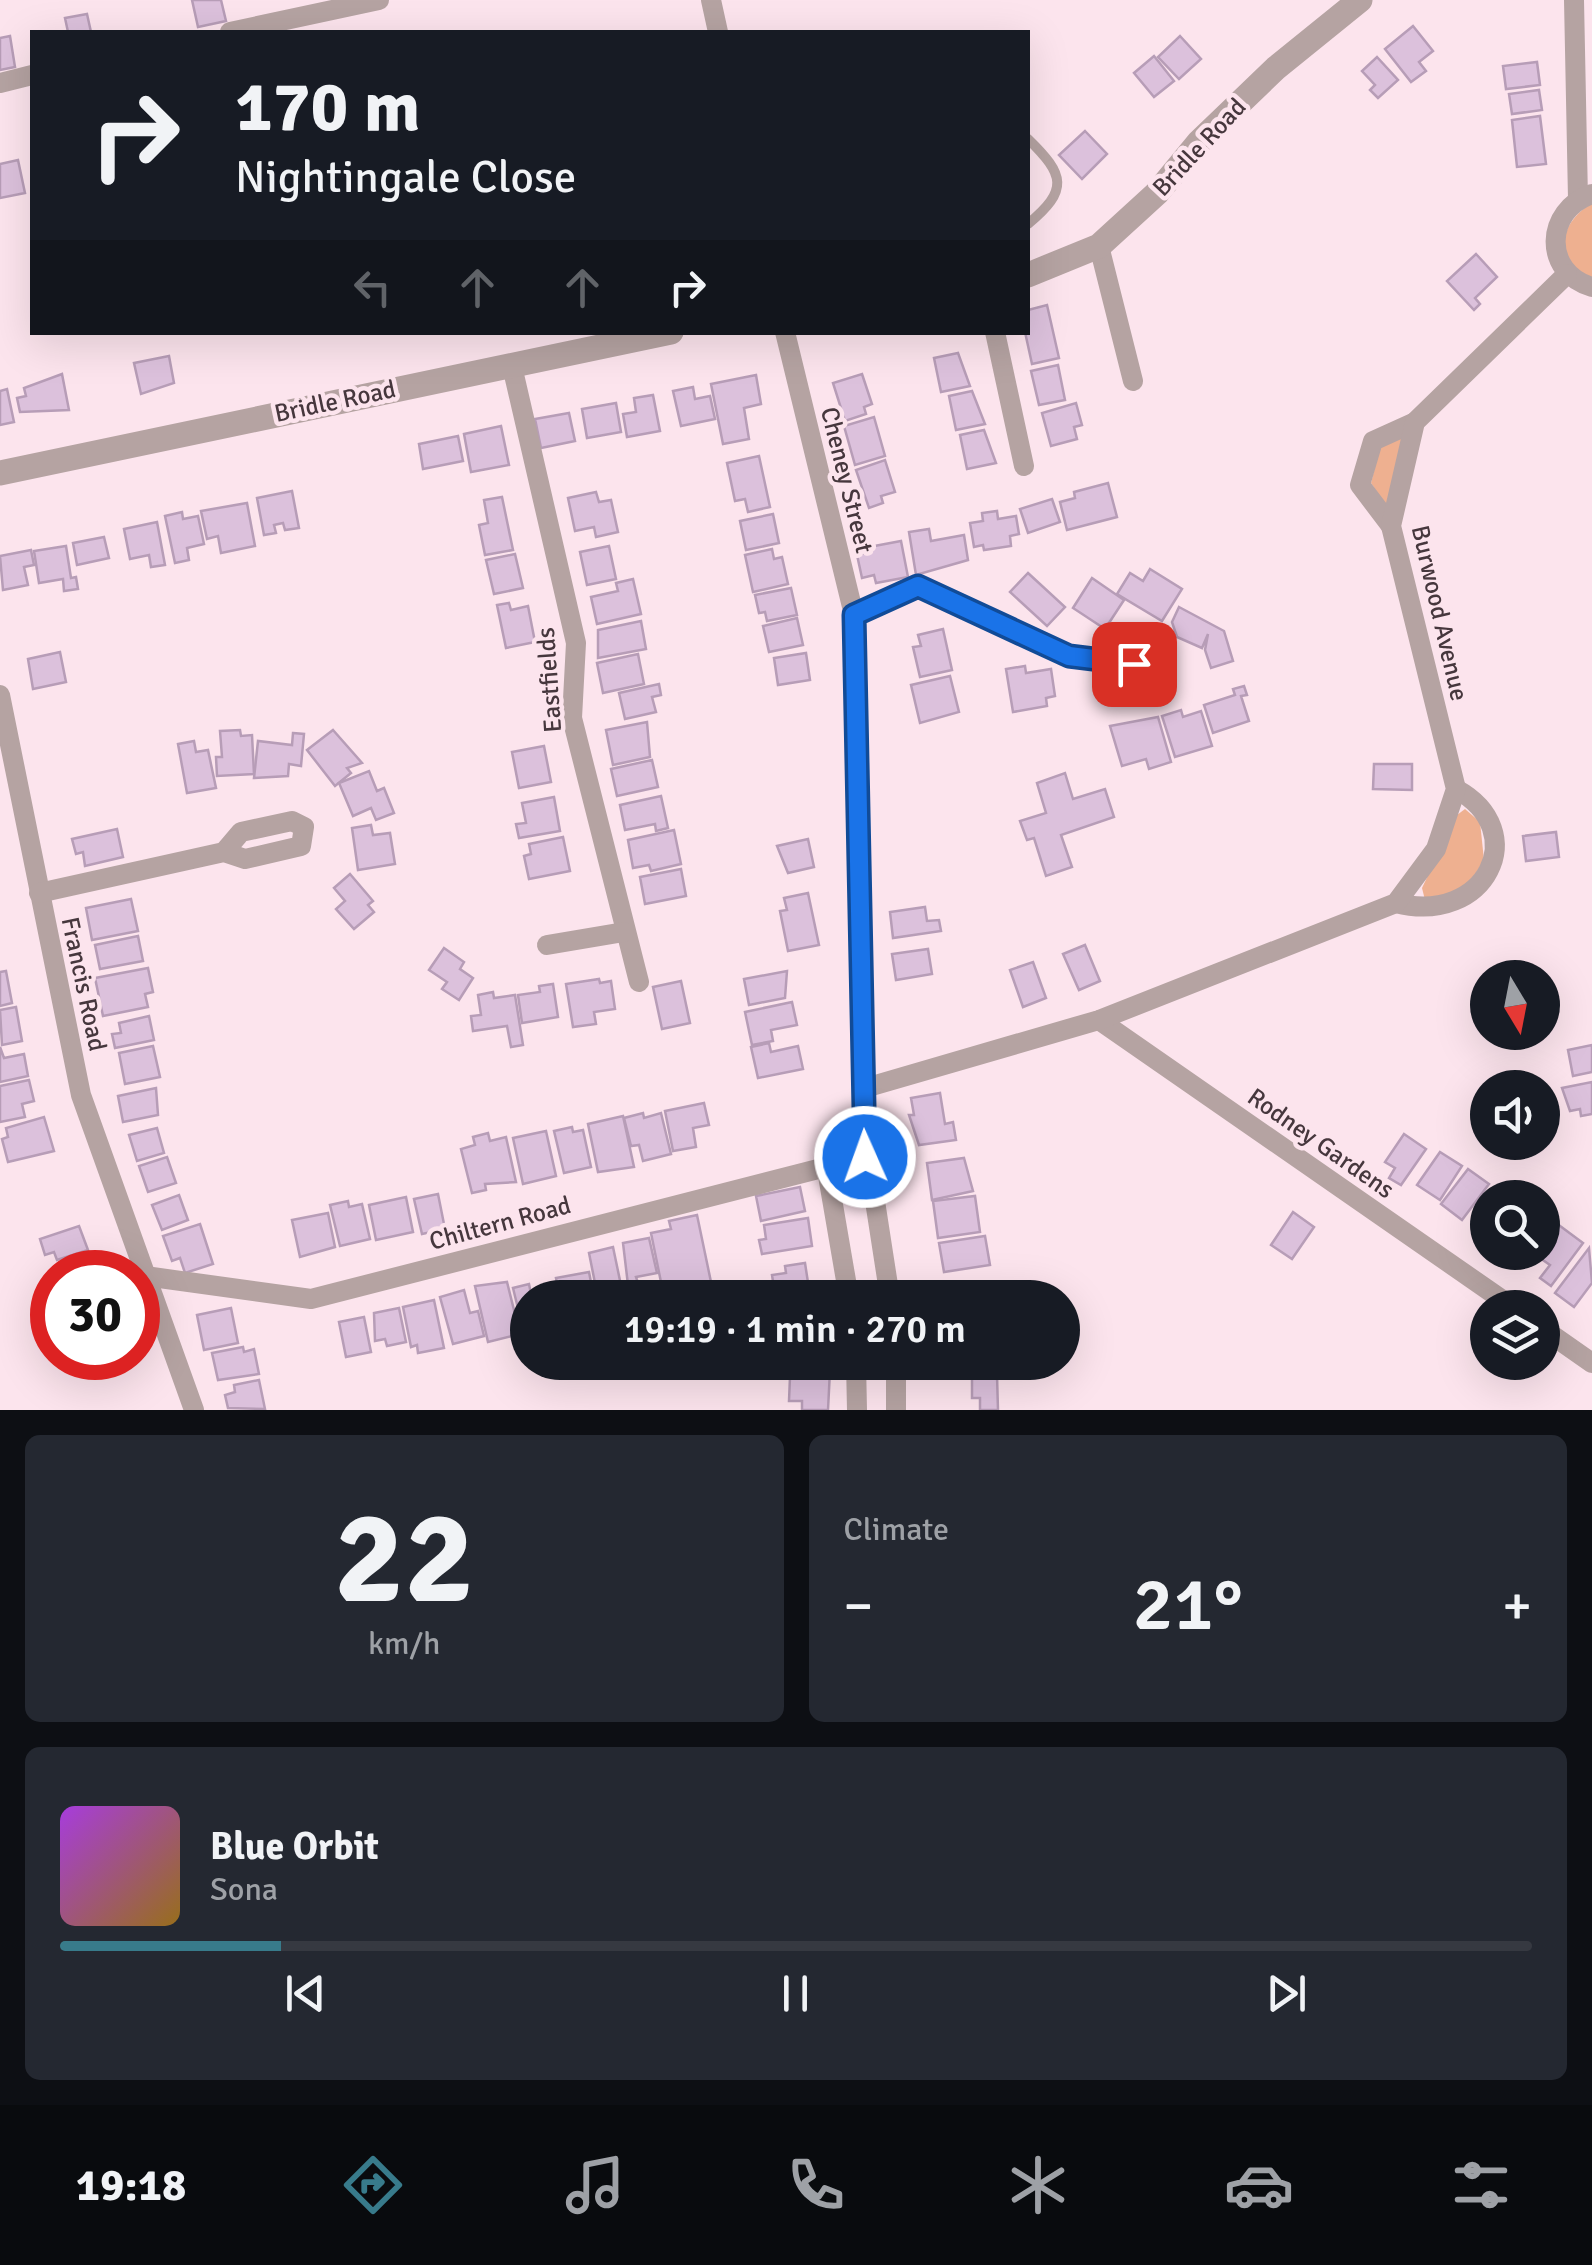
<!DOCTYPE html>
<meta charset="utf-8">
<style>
body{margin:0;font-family:Signika,sans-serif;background:#242831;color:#f1f3f6;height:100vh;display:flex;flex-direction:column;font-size:38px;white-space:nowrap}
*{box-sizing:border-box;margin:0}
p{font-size:32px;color:#9ea1a6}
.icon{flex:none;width:55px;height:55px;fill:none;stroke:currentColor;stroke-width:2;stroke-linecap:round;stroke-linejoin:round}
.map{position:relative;height:1410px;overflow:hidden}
.details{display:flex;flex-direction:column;gap:25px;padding:25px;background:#0d0f14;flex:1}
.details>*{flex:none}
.hud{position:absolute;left:30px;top:30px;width:1000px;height:305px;border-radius:0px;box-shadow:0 10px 40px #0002;background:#171b24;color:#f1f3f6;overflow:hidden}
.needle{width:65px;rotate:170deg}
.tools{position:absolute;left:1470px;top:960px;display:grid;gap:20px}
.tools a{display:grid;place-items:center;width:90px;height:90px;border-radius:50%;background:#171b24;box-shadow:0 10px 40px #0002;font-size:50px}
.speed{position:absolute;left:30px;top:1250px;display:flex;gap:20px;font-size:50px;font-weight:700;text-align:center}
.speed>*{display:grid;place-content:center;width:130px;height:130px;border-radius:50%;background:#171b24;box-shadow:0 10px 40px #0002;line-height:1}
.speed .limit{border:15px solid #d22;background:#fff;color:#111}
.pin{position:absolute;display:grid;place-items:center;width:85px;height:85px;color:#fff;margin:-42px;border-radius:20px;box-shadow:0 5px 15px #0006}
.me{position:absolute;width:110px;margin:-55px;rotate:358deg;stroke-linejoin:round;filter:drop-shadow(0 0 8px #0008)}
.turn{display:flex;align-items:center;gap:35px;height:210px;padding:0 40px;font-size:45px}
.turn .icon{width:130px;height:130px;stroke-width:2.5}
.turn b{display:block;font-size:70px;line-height:85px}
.lanes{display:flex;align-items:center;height:95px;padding:0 40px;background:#0003;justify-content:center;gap:50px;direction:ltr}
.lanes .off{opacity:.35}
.big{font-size:75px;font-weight:600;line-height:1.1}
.details .tile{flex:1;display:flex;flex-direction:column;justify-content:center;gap:15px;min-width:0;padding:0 35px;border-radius:15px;background:#242831}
.details .dial{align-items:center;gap:0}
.dial b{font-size:130px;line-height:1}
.song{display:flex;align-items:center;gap:30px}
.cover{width:120px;height:120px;border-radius:15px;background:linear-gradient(135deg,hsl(280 70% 55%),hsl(40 70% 35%))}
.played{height:10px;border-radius:5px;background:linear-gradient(90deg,#387b8b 15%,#363941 15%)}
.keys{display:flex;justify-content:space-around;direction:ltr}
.heat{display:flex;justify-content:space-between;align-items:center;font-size:55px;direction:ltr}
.details .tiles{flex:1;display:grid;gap:25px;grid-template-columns:1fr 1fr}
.tile:last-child{grid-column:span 2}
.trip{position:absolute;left:510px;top:1280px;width:570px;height:100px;border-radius:50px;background:#171b24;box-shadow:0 10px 40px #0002;font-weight:600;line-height:100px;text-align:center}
.tabs{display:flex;height:160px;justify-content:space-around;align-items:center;background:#090b0e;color:#9ea1a6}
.tabs .icon{width:70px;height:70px}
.tabs .current{color:#387b8b}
.tabs b{font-size:45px;color:#f1f3f6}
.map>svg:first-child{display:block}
</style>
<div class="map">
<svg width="1592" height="1410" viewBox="0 0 1592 1410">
<rect width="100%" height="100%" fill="#fce4ed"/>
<g fill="#eeb090">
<path d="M1592 203V279C1550 262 1559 223 1592 203Z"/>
<path d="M1406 435 1387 507 1371 483 1380 446Z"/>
<path d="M1465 809 1480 822 1484 860 1464 892 1425 900 1422 888 1457 815Z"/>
</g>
<g fill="#dcc1dc" stroke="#b79db7" stroke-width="2.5">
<path d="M192 0H221L226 21 198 27Z"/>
<path d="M87 14 91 32H68L65 18Z"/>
<path d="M1413 26 1433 51 1419 62 1426 71 1411 82 1385 49Z"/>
<path d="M10 36 15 67 0 70V38Z"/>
<path d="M1180 36 1201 59 1179 79 1158 57Z"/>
<path d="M1154 56 1174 81 1154 97 1134 73Z"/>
<path d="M1377 57 1398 80 1378 98 1370 90 1375 85 1362 71Z"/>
<path d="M1537 62 1540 85 1506 89 1503 66Z"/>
<path d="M1539 90 1542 110 1512 114 1509 94Z"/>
<path d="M1540 116 1546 164 1517 167 1512 120Z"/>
<path d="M1085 131 1107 154 1082 179 1059 155Z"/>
<path d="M18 160 25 193 0 198V164Z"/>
<path d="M1476 254 1497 277 1475 298 1480 304 1474 310 1447 281Z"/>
<path d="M1047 305 1059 358 1032 364 1025 332 1028 310Z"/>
<path d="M958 353 970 386 941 392 934 358Z"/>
<path d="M169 356 174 383 141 394 134 363Z"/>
<path d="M1058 365 1065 400 1039 405 1031 371Z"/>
<path d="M62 374 69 410 20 412 17 398 26 396 24 388Z"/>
<path d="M862 374 872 404 864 407 866 414 845 421 833 383Z"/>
<path d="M756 375 761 404 744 408 749 439 723 444 711 384Z"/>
<path d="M693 387 695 399 710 396 715 419 681 426 673 391Z"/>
<path d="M7 389 14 422 0 425V391Z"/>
<path d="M972 391 985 424 956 430 949 396Z"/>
<path d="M653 395 660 431 627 437 623 414 636 412 634 398Z"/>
<path d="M616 403 621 432 587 438 582 409Z"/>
<path d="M1076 403 1082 425 1074 427 1077 439 1051 446 1042 413Z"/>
<path d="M569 413 575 441 541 448 535 419Z"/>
<path d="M874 417 885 456 855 465 844 426Z"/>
<path d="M501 426 509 465 471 472 464 434Z"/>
<path d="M984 430 996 463 967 469 960 435Z"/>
<path d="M458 436 463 461 423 469 419 444Z"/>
<path d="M759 456 770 507 748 512 745 499 735 501 727 463Z"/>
<path d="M885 460 895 492 881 496 883 503 869 508 856 470Z"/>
<path d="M1108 483 1117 517 1067 530 1060 502 1075 498 1074 492Z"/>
<path d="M292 491 299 528 285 530 283 523 274 525 276 533 264 535 257 498Z"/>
<path d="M596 492 599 502 611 500 618 532 596 537 594 527 575 531 568 498Z"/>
<path d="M502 497 513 550 485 555 479 525 488 523 484 500Z"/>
<path d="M1052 499 1060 522 1028 533 1020 509Z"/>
<path d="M247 503 255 546 221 553 218 536 207 539 201 511Z"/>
<path d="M997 511 998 519 1016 516 1019 534 1010 536 1011 546 984 550 983 545 974 547 970 523 983 521 982 513Z"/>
<path d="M182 512 183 519 198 516 204 544 187 548 189 560 175 563 165 516Z"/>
<path d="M773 514 779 543 746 550 740 521Z"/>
<path d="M157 522 165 565 151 567 149 555 130 559 124 529Z"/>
<path d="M929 529 931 541 964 535 968 560 916 575 909 532Z"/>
<path d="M104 537 109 558 77 565 73 543Z"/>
<path d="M901 541 908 577 876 583 874 575 862 578 857 555 870 552 869 547Z"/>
<path d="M66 546 71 578 76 577 78 589 64 591 63 579 39 583 34 551Z"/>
<path d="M609 546 616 579 587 585 580 552Z"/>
<path d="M772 549 774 559 782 557 788 584 753 592 745 555Z"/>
<path d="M31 550 34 565 24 567 28 585 3 590 0 556Z"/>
<path d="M515 554 523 588 494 594 486 560Z"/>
<path d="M1150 569 1182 589 1162 621 1117 594 1130 573 1143 581Z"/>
<path d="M1028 573 1065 607 1047 626 1010 592Z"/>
<path d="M1092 578 1124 600 1105 629 1073 608Z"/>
<path d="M633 579 641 614 597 624 591 597 618 591 616 583Z"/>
<path d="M791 588 797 615 767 621 765 612 759 613 755 595Z"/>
<path d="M509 603 511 610 528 606 535 642 506 648 497 605Z"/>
<path d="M1179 607 1224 631 1233 661 1211 668 1205 650 1208 634 1202 648 1177 637 1172 622Z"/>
<path d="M797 618 803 645 769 652 763 626Z"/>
<path d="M641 621 646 649 598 658V630Z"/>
<path d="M943 629 952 670 920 677 913 647 921 646 918 635Z"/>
<path d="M60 652 66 682 33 689 28 659Z"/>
<path d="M806 653 810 680 778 685 774 658Z"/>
<path d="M638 654 644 684 603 693 597 663Z"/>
<path d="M1025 666 1026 673 1051 669 1055 696 1046 698 1047 706 1013 712 1006 669Z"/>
<path d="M950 676 959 712 920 723 911 685Z"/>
<path d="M659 684 661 695 652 697 656 712 625 719 619 693Z"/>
<path d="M1244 686 1247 695 1241 696 1249 721 1213 733 1204 705 1235 695 1233 689Z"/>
<path d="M1181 710 1183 717 1201 711 1212 746 1175 757 1162 716Z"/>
<path d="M1158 717 1171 762 1149 769 1146 759 1122 766 1110 726Z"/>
<path d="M647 722 650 757 613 765 606 730Z"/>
<path d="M240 730 241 736 252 735 254 774 217 776 216 757H222L220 731Z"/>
<path d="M333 730 362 763 347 768 351 773 335 786 307 750Z"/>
<path d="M293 733 304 734 301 766 289 764 288 776 254 778 258 741 292 745Z"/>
<path d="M194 741 196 752 208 750 216 788 187 793 178 744Z"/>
<path d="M544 746 551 782 519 788 512 752Z"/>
<path d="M652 760 658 787 617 796 611 769Z"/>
<path d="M1374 764H1412V790L1373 789Z"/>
<path d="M369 771 377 791 384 788 394 813 376 820 371 808 353 816 339 783Z"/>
<path d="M1065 773 1073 799 1105 789 1114 817 1061 835 1072 867 1046 876 1034 838 1027 840 1020 821 1046 813 1037 783Z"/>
<path d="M661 796 668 828 656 831 655 824 625 830 620 805Z"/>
<path d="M554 797 560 831 519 838 516 824 526 823 522 803Z"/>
<path d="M371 825 373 835 390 833 395 864 358 870 352 828Z"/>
<path d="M117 829 123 857 85 866 83 852 76 854 72 839Z"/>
<path d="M674 830 681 864 651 871 649 865 633 868 628 840Z"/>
<path d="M1556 832 1559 857 1526 861 1523 836Z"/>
<path d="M563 837 570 871 529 879 524 856 531 854 529 844Z"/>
<path d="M808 839 814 867 788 873 777 846Z"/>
<path d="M681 869 686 896 645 904 640 877Z"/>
<path d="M350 874 373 901 368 905 374 912 354 929 336 909 345 901 334 888Z"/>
<path d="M808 893 819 945 788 951 780 911 787 910 784 898Z"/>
<path d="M131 899 138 931 92 940 86 908Z"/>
<path d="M925 907 927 921 939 920 941 931 893 938 890 912Z"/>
<path d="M138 936 143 961 100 969 95 945Z"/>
<path d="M1085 945 1100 981 1079 990 1063 954Z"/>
<path d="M444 948 464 962 460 969 473 978 459 1000 442 989 447 982 429 970Z"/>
<path d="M928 949 932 974 896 980 892 954Z"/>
<path d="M1033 962 1046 998 1023 1007 1010 970Z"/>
<path d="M148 968 153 992 145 994 148 1007 103 1016 95 978Z"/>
<path d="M6 971 12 1003 0 1006V972Z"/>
<path d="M787 971 785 998 749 1005 744 979Z"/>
<path d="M599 979 600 983 611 981 615 1009 594 1012 596 1024 573 1027 566 984Z"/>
<path d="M681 981 690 1023 662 1029 653 987Z"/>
<path d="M553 984 558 1017 522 1023 518 995 540 992 539 986Z"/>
<path d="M493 992 494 998 515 995 523 1045 511 1047 507 1026 473 1031 471 1016 481 1015 478 995Z"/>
<path d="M792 1002 797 1025 771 1030 773 1041 752 1045 745 1012Z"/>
<path d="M16 1007 22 1041 2 1045 0 1010Z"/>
<path d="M149 1016 154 1040 115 1048 112 1034 121 1033 119 1023Z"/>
<path d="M769 1043 771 1052 798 1046 803 1069 758 1078 751 1047Z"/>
<path d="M1592 1045V1072L1573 1076 1568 1050Z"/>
<path d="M153 1046 160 1077 125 1084 119 1053Z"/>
<path d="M0 1047 4 1058 24 1054 28 1076 0 1082Z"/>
<path d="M29 1080 34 1101 22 1104 25 1117 0 1122V1086Z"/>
<path d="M1592 1082V1114L1581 1116 1580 1109 1570 1111 1562 1088Z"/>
<path d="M156 1088 158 1115 123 1122 118 1096Z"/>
<path d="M940 1093 945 1124 953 1122 956 1140 919 1145 909 1115H914L911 1098Z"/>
<path d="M704 1103 709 1125 693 1128 696 1147 673 1151 665 1111Z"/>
<path d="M643 1113 644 1118 661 1113 671 1154 643 1161 639 1145 631 1146 624 1118Z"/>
<path d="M623 1116 634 1167 598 1172 588 1124Z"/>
<path d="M44 1117 54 1151 8 1162 2 1139 8 1137 6 1128Z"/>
<path d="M572 1127 573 1132 583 1130 591 1167 564 1173 554 1131Z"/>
<path d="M157 1128 164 1153 137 1161 129 1135Z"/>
<path d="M546 1131 556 1176 523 1184 513 1138Z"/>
<path d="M488 1133 490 1141 506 1137 516 1182 485 1184 486 1190 472 1193 461 1149 475 1145 473 1137Z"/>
<path d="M1404 1134 1426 1149 1401 1185 1389 1178 1395 1168 1385 1162Z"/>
<path d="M1440 1152 1462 1166 1440 1200 1417 1185Z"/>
<path d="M167 1157 176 1183 148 1192 139 1166Z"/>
<path d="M964 1158 973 1191 932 1200 927 1163Z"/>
<path d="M1468 1169 1489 1184 1462 1220 1441 1204Z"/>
<path d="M800 1187 805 1211 761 1221 756 1196Z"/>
<path d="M438 1194 445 1229 422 1234 414 1199Z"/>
<path d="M179 1195 188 1220 162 1230 152 1205Z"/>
<path d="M975 1196 980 1232 938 1238 933 1201Z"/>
<path d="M406 1197 413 1232 376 1240 369 1205Z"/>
<path d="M348 1201 349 1207 362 1204 370 1239 340 1246 330 1205Z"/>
<path d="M1488 1209V1238L1474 1228Z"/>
<path d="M1293 1212 1314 1227 1292 1259 1271 1245Z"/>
<path d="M328 1213 335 1247 300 1257 292 1220Z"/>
<path d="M697 1215 711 1282 663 1292 651 1233 671 1229 669 1221Z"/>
<path d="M808 1218 812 1246 762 1254 759 1240 766 1239 764 1225Z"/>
<path d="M1552 1220 1583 1243 1551 1286 1540 1278 1550 1265 1540 1258 1548 1247 1542 1243V1232Z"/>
<path d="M200 1224 213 1264 185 1273 180 1258 172 1261 163 1236Z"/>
<path d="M79 1226 88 1250 57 1260 54 1252 45 1255 40 1239Z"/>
<path d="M985 1236 990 1265 944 1272 939 1243Z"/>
<path d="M649 1238 657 1273 636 1277 638 1283 628 1285 623 1243Z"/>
<path d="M613 1247 623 1295 598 1298 589 1253Z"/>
<path d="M1589 1248 1592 1283 1574 1307 1555 1293Z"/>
<path d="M91 1256 97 1272H60L76 1267Z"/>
<path d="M805 1263 809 1289 775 1294 772 1275 786 1273 785 1266Z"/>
<path d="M589 1272 594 1298H560L556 1278Z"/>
<path d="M507 1282 520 1334 488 1342 475 1286Z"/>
<path d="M529 1284 531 1294 555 1289 557 1298H528L526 1341 513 1288Z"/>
<path d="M464 1290 470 1313 478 1311 484 1336 453 1344 440 1297Z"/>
<path d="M434 1300 444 1348 418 1353 417 1345 411 1347 403 1307Z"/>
<path d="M231 1308 238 1343 204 1350 197 1315Z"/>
<path d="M399 1308 406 1342 387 1346 385 1339 375 1341 374 1313Z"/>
<path d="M364 1317 371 1352 346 1357 339 1322Z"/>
<path d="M243 1347 244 1352 254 1349 259 1374 218 1380 212 1353Z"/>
<path d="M82 1358H123L85 1368Z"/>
<path d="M776 1362H833L779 1374Z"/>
<rect x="962" y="1362" width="44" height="11"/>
<path d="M815 1369 830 1370 828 1410H802V1401H789L790 1377 814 1378Z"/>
<path d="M972 1375H997L998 1410H980V1398H972Z"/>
<path d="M259 1380 265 1409 228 1408 225 1395 235 1392 234 1385Z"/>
</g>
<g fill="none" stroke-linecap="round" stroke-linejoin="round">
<path stroke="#b5a3a2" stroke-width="10" d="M1028 139C1065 175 1069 190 1028 224"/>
<g stroke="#b5a3a2" stroke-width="20">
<path d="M711 0 718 32"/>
<path d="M1574 0 1578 199"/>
<path d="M230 32 379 0"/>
<path d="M0 83 32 75"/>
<path d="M1592 194C1545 210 1542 272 1592 287"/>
<path d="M1099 246 1133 381"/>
<path d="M785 332 854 615 865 1088 862 1117 890 1298"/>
<path d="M995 332 1024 466"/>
<path d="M512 366 576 643 572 718 639 982"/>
<path d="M1391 526 1360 485 1373 441 1415 422"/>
<path d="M854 615 919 586 1069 656 1165 668"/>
<path d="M0 695 81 1095 194 1410"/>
<path d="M39 893 224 852 241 832 292 821 304 827 301 846 245 859 224 852"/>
<path d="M1396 903C1486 926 1533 831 1456 789"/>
<path d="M547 945 624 932"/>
<path d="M1099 1020 1514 1308"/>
<path d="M865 1088 1099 1020 1396 903 1436 849 1456 789 1391 526 1415 422 1567 274"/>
<path d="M826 1164 849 1298"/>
<path d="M145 1276 311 1299 865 1157"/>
<path d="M1542 1328 1592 1363"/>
<path d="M856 1362 857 1410"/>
<path d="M896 1410V1362"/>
</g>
<g stroke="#b5a3a2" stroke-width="25">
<path d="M1028 275 1099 246 1157 193 1199 142 1276 68 1360 0"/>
<path d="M0 473 671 332"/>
</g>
</g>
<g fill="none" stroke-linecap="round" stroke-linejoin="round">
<defs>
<path id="route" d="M865 1157 854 615 918 586 1069 656 1134 664"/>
</defs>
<use href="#route" stroke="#114b97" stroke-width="25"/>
<use href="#route" stroke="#1a73e8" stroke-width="18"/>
</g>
<g text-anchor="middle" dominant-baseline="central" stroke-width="9" stroke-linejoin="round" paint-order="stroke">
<g font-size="25" fill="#46373d" stroke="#fce4ed">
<text transform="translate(1199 147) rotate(-47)">Bridle Road</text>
<text transform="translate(335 401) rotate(-12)">Bridle Road</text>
<text transform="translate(847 480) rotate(76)">Cheney Street</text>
<text transform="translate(1440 613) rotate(77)">Burwood Avenue</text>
<text transform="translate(549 680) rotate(-94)">Eastfields</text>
<text transform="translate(84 984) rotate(78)">Francis Road</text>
<text transform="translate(1321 1143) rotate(35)">Rodney Gardens</text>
<text transform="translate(500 1223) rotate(-15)">Chiltern Road</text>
</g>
</g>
</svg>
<div class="tools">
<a><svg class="needle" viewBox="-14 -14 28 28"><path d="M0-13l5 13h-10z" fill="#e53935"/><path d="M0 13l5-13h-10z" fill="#9ea1a6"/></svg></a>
<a><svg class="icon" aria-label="sound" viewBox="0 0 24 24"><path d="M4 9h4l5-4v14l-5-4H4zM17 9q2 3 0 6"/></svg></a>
<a><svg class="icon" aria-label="search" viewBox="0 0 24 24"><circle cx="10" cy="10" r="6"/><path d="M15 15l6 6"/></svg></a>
<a><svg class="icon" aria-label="layers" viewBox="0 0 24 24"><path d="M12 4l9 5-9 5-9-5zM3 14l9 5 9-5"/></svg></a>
</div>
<div class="speed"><div class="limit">30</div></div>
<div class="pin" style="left:1134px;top:664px;background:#d93025"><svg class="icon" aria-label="arrive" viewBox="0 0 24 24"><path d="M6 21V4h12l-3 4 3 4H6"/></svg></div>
<svg class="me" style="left:865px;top:1157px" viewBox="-20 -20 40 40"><circle r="17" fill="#1a73e8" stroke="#fff" stroke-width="3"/><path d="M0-11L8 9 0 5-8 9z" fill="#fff"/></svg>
<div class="trip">19:19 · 1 min · 270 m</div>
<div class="hud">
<div class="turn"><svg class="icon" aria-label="right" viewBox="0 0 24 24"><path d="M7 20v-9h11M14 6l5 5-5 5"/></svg><div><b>170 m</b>Nightingale Close</div></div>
<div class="lanes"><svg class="icon off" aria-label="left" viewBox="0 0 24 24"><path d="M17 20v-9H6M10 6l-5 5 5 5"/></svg><svg class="icon off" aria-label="ahead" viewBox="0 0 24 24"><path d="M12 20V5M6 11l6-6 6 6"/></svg><svg class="icon off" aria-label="ahead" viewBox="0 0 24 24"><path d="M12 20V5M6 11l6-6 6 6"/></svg><svg class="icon" aria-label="right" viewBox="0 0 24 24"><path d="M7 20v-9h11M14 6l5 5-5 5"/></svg></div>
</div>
</div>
<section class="details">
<div class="tiles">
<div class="tile dial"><b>22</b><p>km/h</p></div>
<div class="tile"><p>Climate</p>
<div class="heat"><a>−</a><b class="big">21°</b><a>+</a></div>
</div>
<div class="tile">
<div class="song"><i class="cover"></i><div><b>Blue Orbit</b><p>Sona</p></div></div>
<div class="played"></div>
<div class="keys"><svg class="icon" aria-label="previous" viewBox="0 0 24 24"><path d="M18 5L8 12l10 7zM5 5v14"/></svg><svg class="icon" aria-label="pause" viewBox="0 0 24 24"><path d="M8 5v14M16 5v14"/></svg><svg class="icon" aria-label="next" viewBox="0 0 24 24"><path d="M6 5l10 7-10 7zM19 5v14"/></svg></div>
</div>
</div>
</section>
<nav class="tabs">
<b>19:18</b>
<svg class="icon current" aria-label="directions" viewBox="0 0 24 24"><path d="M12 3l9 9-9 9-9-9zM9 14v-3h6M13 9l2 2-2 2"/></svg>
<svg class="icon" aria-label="music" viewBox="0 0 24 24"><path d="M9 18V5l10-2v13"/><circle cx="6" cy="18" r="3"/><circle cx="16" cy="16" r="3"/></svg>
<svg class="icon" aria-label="phone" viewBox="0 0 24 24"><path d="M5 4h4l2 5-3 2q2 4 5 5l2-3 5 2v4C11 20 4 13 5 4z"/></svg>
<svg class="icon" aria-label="climate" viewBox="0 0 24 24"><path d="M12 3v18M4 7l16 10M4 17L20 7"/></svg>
<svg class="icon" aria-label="car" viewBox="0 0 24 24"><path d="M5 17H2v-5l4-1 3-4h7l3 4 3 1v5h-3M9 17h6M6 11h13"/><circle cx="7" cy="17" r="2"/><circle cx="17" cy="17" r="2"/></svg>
<svg class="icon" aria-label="filters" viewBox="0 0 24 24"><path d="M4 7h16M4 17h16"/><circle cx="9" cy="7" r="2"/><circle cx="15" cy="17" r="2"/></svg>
</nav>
